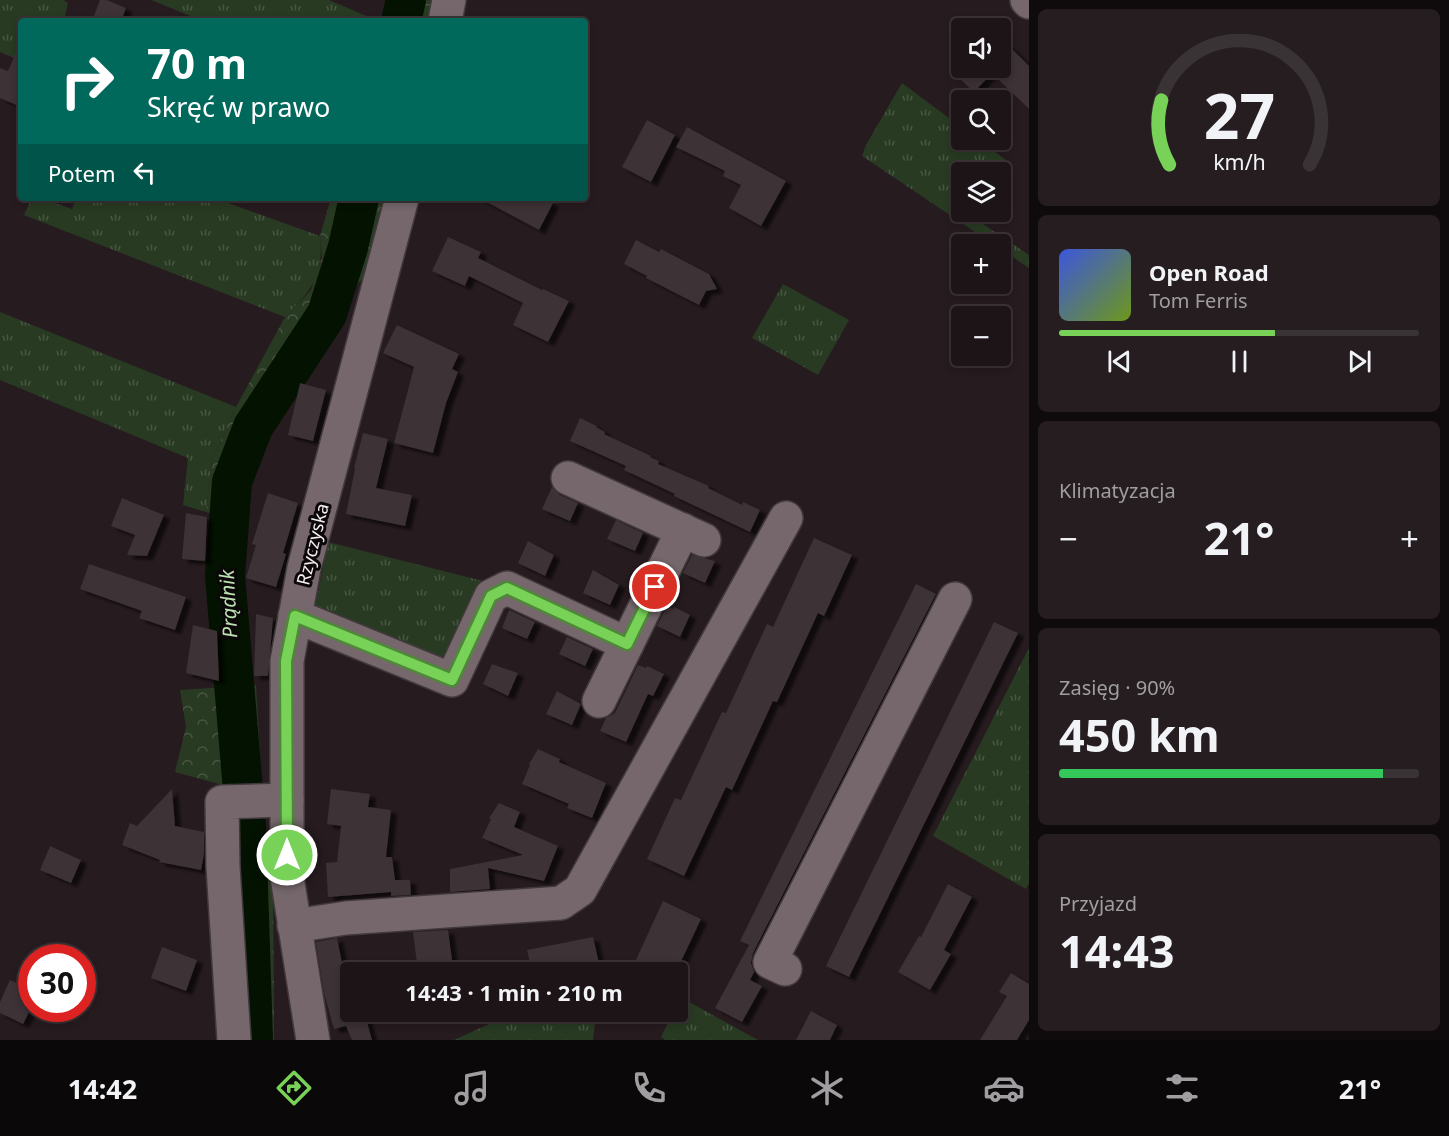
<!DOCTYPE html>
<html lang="pl">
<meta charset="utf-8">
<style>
body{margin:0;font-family:"Noto Sans",sans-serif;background:#251d20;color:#f1f3f6;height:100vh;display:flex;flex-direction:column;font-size:22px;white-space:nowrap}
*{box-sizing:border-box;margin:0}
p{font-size:20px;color:#a09ea1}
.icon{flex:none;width:33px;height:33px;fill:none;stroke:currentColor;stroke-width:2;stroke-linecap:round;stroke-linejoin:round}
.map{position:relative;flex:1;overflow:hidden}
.details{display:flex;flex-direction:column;gap:9px;padding:9px;background:#0f0b0d;width:420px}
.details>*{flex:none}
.top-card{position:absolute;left:18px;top:18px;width:570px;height:183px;border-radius:6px;box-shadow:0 3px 9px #0003,0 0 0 2px #3a3336;background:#00695c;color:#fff;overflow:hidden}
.buttons{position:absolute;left:951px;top:18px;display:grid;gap:12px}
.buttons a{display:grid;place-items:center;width:60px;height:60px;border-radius:6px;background:#1c1417;box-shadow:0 3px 9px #0003,0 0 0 2px #3a3336;font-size:30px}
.speed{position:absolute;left:18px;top:944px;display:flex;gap:12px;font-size:30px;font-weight:700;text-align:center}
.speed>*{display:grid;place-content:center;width:78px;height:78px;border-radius:50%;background:#1c1417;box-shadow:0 3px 9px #0003,0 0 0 2px #3a3336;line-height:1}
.speed .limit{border:9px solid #d22;background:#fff;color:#111}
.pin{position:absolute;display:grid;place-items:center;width:51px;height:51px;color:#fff;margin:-26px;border:3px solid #fff;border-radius:50%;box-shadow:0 2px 6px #0007}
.me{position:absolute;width:66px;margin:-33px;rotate:0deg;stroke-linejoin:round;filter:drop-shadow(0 0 4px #0008)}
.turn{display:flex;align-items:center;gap:21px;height:126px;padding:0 30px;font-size:27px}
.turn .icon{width:78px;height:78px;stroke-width:2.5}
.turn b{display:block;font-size:42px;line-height:51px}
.then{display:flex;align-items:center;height:57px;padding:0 30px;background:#0003;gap:12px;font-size:22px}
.big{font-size:45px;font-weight:700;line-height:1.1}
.details .tile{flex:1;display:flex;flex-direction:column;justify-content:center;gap:9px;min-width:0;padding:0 21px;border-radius:9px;background:#251d20}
.details .dial{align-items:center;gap:0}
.dial svg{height:156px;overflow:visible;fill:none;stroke:#3a3336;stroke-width:7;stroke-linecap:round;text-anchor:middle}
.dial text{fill:#f1f3f6;stroke:none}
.song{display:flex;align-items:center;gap:18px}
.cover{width:72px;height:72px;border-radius:9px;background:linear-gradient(135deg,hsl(230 70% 55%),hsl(80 70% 35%))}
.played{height:6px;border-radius:3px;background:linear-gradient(90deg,#78d258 60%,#3a3336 60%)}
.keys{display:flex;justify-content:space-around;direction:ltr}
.heat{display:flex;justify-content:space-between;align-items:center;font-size:33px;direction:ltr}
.charge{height:9px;border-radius:4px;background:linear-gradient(90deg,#34c759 90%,#3a3336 0)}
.trip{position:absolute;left:340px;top:962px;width:348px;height:60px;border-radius:6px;background:#1c1417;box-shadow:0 3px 9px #0003,0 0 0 2px #3a3336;font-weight:700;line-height:60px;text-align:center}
.dock{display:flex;height:96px;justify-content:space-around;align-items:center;background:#0b0809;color:#a09ea1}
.dock .icon{width:42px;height:42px}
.dock .active{color:#78d258}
.dock b{font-size:27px;color:#f1f3f6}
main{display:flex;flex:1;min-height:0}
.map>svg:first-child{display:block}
</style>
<main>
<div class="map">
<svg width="1029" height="1040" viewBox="0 0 1029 1040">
<defs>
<pattern id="grass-tufts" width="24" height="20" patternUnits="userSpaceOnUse" patternTransform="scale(1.5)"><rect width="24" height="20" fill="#283a22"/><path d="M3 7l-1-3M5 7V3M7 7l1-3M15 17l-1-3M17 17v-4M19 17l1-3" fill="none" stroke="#485742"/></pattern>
<pattern id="forest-crowns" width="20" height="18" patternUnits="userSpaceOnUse" patternTransform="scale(1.5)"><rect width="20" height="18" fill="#283a22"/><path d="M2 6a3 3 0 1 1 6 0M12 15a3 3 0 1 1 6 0" fill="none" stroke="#485742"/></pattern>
<filter id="shadow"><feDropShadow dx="6" dy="4" stdDeviation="1.5" flood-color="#0009"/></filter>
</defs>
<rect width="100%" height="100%" fill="#261b1f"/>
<g fill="url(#grass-tufts)">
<path d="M0 0H63L68 3 64 21H21V61L0 52Z"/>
<path d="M151 0H329L378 21H203Z"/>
<path d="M902 83 961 127 962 140H979L1010 163 1001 176 1000 172H962V212H974L971 216 1029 255V268L1001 249 1000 244H993L862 156 866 145Z"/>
<path d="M32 198H40L72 209 76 198H214L320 236C324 277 312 289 285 317L24 215Z"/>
<path d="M783 284 849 320 818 375 752 338Z"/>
<path d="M0 312 236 407 212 460 206 512 183 505 188 458 0 380Z"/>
<path d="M328 542 487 582 448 668 314 613Z"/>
<path d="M223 608 244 616 249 686 225 687Z"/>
<path d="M1029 648V883L1026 889 933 836Z"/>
<path d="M230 807 264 808 255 862 273 865 274 1040H243Z"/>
<path d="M680 997 758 1040H665L661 1037 674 1011H678V1002Z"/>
<path d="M518 1011H580L596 1015 593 1040H454Z"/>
</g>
<g fill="url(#forest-crowns)">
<path d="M388 0H435L430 21H383Z"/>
<path d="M331 198H385L366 276 346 294 271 410 247 457 233 521 245 531 234 585 214 577 219 548V517L206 512 212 460 236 407 285 317 311 290 322 257 320 236Z"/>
<path d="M256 685 262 791 230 787 175 772 186 727 180 690Z"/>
</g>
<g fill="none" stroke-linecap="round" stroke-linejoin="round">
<g stroke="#031201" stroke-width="40">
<path d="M401 21 406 0"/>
<path d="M253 1040 246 826 225 576 232 482 253 427 327 314 348 247 359 198"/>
</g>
</g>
<g fill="#3d3134" filter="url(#shadow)">
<path d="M100 0H107L126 8 121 21H92Z"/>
<path d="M1000 37 1029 66V109L1000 81Z"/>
<path d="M21 41V107L0 98V68L8 71Z"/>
<path d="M948 68H997L974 92Z"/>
<path d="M647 120 675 135 651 182 622 167Z"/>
<path d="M687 127 786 181 761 226 729 208 741 185 723 176 725 171 676 147Z"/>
<path d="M479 198H543L553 203 539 230Z"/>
<path d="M448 237 481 252 478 258 542 290 543 289 569 301 548 342 513 325 523 303 469 276 465 286 432 271Z"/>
<path d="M636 240 659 252 661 249 709 274 717 289 706 291 699 305 646 278 647 276 624 264Z"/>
<path d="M397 325 459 354 452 369 458 372 446 403 433 453 394 443 414 367 383 353Z"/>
<path d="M300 383 326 390 313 441 288 435Z"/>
<path d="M580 418 597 426 596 427 605 432 604 434 651 456 650 457 659 461 658 464 709 486 708 488 742 505 743 502 760 510 750 532 674 496 675 494 624 470 626 466 570 441Z"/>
<path d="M363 433 388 439 376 488 412 495 405 526 346 514 355 469 354 468Z"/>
<path d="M552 487 560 495 578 503 570 521 542 509Z"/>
<path d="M268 493 298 503 283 553 286 554 276 587 246 578 256 545 252 544Z"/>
<path d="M122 498 164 515 147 556 127 555 135 535 111 526Z"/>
<path d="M186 513 207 517 205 561 182 559Z"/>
<path d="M616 520 643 533 635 551 607 539Z"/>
<path d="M814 538 852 555 824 616 818 613 777 702 773 701 732 790 726 787 684 876 647 859 675 798 681 800 722 712 726 713 767 624 773 627Z"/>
<path d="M528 541 554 555 545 576 518 563Z"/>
<path d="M692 555 715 561 705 583 683 573Z"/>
<path d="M89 564 186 597 175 630 139 618 142 611 80 589Z"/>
<path d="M593 570 619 585 610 605 583 593Z"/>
<path d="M916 584 936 594 753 953 751 963 754 972 750 980 762 986 742 1022 715 1008 749 945 740 941Z"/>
<path d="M667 606 673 609 674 607 690 615 680 637 657 626Z"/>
<path d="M509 610 535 622 527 639 502 628Z"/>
<path d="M256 614 273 618 268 676H254Z"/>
<path d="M994 622 1018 633 849 977 826 966Z"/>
<path d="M193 625 217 631 219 681 186 673Z"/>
<path d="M567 637 593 649 585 666 559 654Z"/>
<path d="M492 664 518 673 508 696 483 684Z"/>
<path d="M638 665 646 668 647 666 664 674 653 696 648 694 626 742 600 731 606 718 615 713Z"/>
<path d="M557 691 581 704 572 725 546 714Z"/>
<path d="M538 749 560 759 559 762 606 783 592 818 567 808 569 804 522 784 530 765 529 764Z"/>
<path d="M172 789 175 826 204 832V854L201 870 159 862 160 860 122 845 130 823 137 826Z"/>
<path d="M331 789 370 794 368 807 391 810 386 857H392L395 880H410L411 895 391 896V892L328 897 326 863 337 862 341 826 327 824Z"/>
<path d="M499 803 520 812 514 827 558 846 544 881 488 868 490 889 450 892V869L523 855 482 838 491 819 489 818Z"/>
<path d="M50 846 81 860 71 883 40 870Z"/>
<path d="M948 884 972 897 944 950 951 954 930 990 898 972 919 936 921 937Z"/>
<path d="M663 901 701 919 676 972H656L635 962Z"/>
<path d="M448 930 453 968 418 972 413 932Z"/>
<path d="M593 937 601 972H532L527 950Z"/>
<path d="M337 938 342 963 351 961V1011H364L372 1040H352L346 1026 334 1029 324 993 316 942Z"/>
<path d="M162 947 197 960 186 991 151 978Z"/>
<path d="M1011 973 1029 984V1020L1017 1040H980L1007 996 999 992Z"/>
<path d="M10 980 32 990V1006L23 1024 0 1013V1002Z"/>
<path d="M811 1011 837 1025 830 1040H796Z"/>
</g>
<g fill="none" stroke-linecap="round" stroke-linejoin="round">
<defs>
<g id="minor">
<path d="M1027 0 1029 2"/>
<path d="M445 21 449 0"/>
<path d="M568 478 704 540"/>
<path d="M295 616 452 680 491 596 507 588 627 644"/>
<path d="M599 701 683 530"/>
<path d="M294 926 346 918 561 903 580 890 786 518"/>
<path d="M785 969 770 962 955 599"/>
<path d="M234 1040 223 867 222 802 287 800"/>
<path d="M313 1040 287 877V661L304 568 402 198"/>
</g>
</defs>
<use href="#minor" stroke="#42393c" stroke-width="36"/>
<use href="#minor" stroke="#75676b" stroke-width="33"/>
</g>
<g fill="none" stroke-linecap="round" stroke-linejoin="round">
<defs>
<path id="route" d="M287 855 286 661 295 616 452 680 491 596 507 588 627 644 655 587"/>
</defs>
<use href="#route" stroke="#4e8839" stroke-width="15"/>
<use href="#route" stroke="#78d258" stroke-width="10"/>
</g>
<g text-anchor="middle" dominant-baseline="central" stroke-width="6" stroke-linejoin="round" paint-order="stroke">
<g font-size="18" fill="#f6eef0" stroke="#0c0709">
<text transform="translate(312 544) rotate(-76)">Rzyczyska</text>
</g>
<g font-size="20" font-style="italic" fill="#bce2b1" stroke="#0c0709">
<text transform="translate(228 604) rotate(-93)">Prądnik</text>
</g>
</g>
</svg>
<div class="buttons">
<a><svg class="icon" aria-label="sound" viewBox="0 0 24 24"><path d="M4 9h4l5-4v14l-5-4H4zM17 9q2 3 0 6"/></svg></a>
<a><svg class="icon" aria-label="search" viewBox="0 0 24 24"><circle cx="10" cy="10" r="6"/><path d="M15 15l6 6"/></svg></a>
<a><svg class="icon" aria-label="layers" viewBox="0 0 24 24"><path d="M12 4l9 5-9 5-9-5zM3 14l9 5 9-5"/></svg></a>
<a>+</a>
<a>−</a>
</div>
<div class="speed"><div class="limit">30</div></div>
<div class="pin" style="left:655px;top:587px;background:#d93025"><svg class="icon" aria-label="arrive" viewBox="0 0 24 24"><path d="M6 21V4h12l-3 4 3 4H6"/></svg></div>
<svg class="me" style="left:287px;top:855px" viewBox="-20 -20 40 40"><circle r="17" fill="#78d258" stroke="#fff" stroke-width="3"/><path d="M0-11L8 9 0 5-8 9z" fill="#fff"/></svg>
<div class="trip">14:43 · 1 min · 210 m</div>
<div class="top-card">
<div class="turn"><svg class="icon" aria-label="right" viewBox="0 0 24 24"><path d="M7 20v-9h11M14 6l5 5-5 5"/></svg><div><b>70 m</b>Skręć w prawo</div></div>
<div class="then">Potem<svg class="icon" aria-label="left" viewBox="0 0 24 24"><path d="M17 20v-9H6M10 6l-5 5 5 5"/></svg></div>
</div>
</div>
<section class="details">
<div class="tile dial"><svg viewBox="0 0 100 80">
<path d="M14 69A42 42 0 1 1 86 69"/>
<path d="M14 69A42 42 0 0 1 10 36" stroke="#78d258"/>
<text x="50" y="56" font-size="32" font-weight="700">27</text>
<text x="50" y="72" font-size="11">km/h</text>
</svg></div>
<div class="tile">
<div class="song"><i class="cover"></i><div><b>Open Road</b><p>Tom Ferris</p></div></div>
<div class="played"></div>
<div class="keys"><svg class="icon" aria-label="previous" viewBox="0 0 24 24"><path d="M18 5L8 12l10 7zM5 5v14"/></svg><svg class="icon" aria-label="pause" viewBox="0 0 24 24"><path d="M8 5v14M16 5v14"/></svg><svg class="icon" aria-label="next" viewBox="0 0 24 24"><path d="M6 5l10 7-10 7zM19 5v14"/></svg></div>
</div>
<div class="tile"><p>Klimatyzacja</p>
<div class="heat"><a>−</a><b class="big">21°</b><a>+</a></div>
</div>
<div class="tile"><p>Zasięg · 90%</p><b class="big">450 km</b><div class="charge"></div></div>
<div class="tile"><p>Przyjazd</p><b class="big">14:43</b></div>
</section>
</main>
<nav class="dock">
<b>14:42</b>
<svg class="icon active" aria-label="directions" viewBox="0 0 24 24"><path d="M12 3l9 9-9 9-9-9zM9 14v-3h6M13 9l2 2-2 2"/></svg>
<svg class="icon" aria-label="music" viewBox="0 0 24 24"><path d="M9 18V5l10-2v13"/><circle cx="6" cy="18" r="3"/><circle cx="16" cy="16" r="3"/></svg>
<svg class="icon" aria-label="phone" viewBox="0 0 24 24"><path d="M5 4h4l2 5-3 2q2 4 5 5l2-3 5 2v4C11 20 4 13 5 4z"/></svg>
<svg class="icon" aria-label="climate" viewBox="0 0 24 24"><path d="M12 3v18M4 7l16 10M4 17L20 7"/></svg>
<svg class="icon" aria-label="car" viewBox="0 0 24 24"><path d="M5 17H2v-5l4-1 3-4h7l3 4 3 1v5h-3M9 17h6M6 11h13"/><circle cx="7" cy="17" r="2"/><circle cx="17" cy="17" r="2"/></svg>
<svg class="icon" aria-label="filters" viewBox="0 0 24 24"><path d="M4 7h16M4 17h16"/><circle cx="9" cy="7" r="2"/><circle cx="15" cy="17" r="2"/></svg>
<b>21°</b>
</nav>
